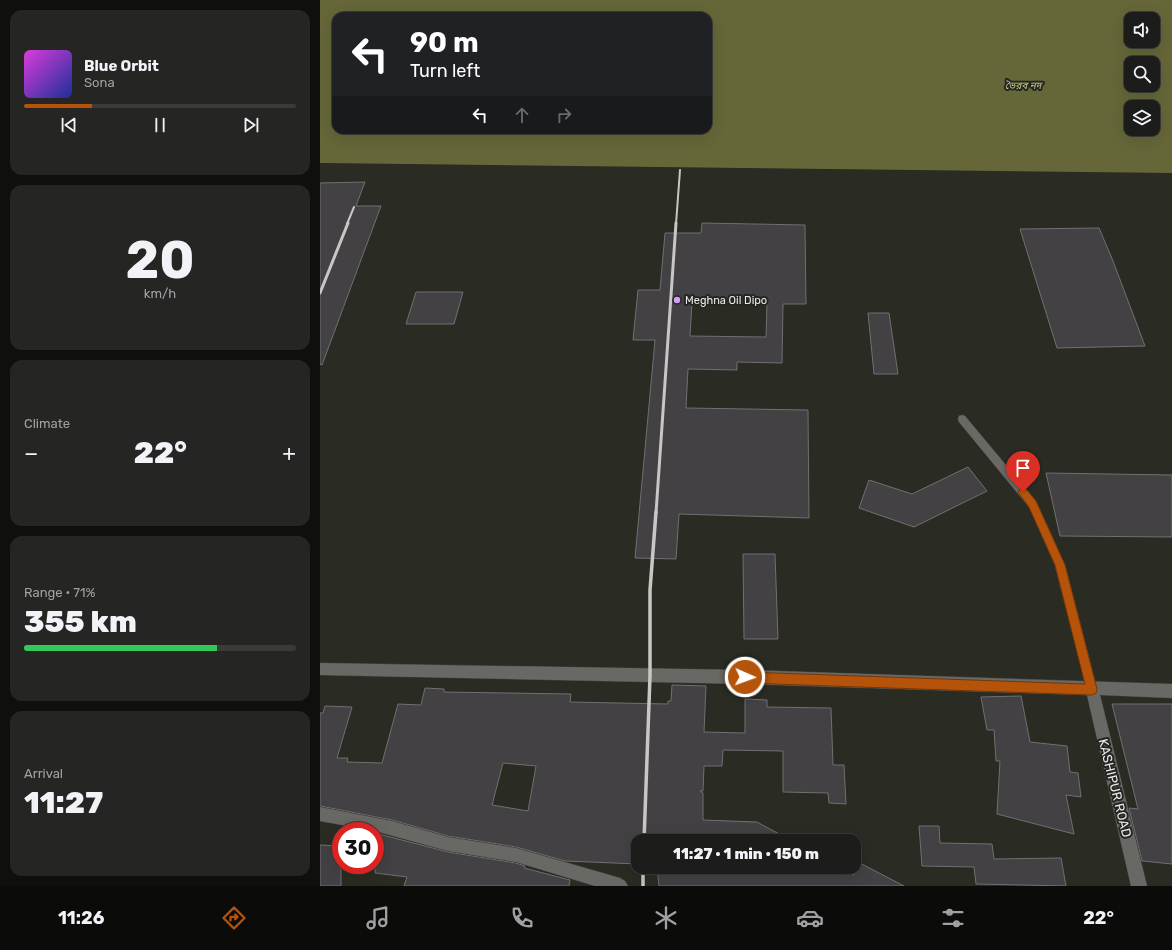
<!DOCTYPE html>
<meta charset="utf-8">
<style>
body{margin:0;font-family:Rubik,"Noto Sans Bengali",sans-serif;background:#252523;color:#f1f3f6;height:100vh;display:flex;flex-direction:column;font-size:15px;white-space:nowrap}
*{box-sizing:border-box;margin:0}
p{font-size:13px;color:#a0a1a2}
.icon{flex:none;width:22px;height:22px;fill:none;stroke:currentColor;stroke-width:2;stroke-linecap:round;stroke-linejoin:round}
.map{position:relative;flex:1;overflow:hidden}
.panel{display:flex;flex-direction:column;gap:10px;padding:10px;background:#0f0f0e;width:320px}
.panel>*{flex:none}
.hud{position:absolute;left:12px;top:12px;width:380px;height:122px;border-radius:12px;box-shadow:0 4px 16px #0002,0 0 0 1px #3a3a39;background:#202124;color:#fff;overflow:hidden}
.tools{position:absolute;left:804px;top:12px;display:grid;gap:8px}
.tools a{display:grid;place-items:center;width:36px;height:36px;border-radius:8px;background:#1c1c1a;box-shadow:0 4px 16px #0002,0 0 0 1px #3a3a39;font-size:20px}
.speed{position:absolute;left:12px;top:822px;display:flex;gap:8px;font-size:20px;font-weight:700;text-align:center}
.speed>*{display:grid;place-content:center;width:52px;height:52px;border-radius:50%;background:#1c1c1a;box-shadow:0 4px 16px #0002,0 0 0 1px #3a3a39;line-height:1}
.speed .limit{border:6px solid #d22;background:#fff;color:#111}
.pin{position:absolute;display:grid;place-items:center;width:34px;height:34px;color:#fff;margin:-41px -17px;border-radius:50% 50% 50% 0;rotate:-45deg;box-shadow:0 0 4px #0007}
.pin .icon{rotate:45deg}
.me{position:absolute;width:44px;margin:-22px;rotate:92deg;stroke-linejoin:round;filter:drop-shadow(0 0 3px #0008)}
.turn{display:flex;align-items:center;gap:14px;height:84px;padding:0 12px;font-size:18px}
.turn .icon{width:52px;height:52px;stroke-width:2.5}
.turn b{display:block;font-size:28px;line-height:34px}
.lanes{display:flex;align-items:center;height:38px;padding:0 12px;background:#0003;justify-content:center;gap:20px;direction:ltr}
.lanes .off{opacity:.35}
.big{font-size:30px;font-weight:800;line-height:1.1}
.panel .card{flex:1;display:flex;flex-direction:column;justify-content:center;gap:6px;min-width:0;padding:0 14px;border-radius:12px;background:#252523}
.panel .dial{align-items:center;gap:0}
.dial b{font-size:52px;line-height:1}
.song{display:flex;align-items:center;gap:12px}
.cover{width:48px;height:48px;border-radius:6px;background:linear-gradient(135deg,hsl(300 70% 55%),hsl(230 70% 35%))}
.played{height:4px;border-radius:2px;background:linear-gradient(90deg,#b45309 25%,#3a3a39 25%)}
.keys{display:flex;justify-content:space-around;direction:ltr}
.heat{display:flex;justify-content:space-between;align-items:center;font-size:22px;direction:ltr}
.charge{height:6px;border-radius:3px;background:linear-gradient(90deg,#34c759 71%,#3a3a39 0)}
.trip{position:absolute;left:311px;top:834px;width:230px;height:40px;border-radius:12px;background:#1c1c1a;box-shadow:0 4px 16px #0002,0 0 0 1px #3a3a39;font-weight:800;line-height:40px;text-align:center}
.tabs{display:flex;height:64px;justify-content:space-around;align-items:center;background:#0b0b0a;color:#a0a1a2}
.tabs .icon{width:28px;height:28px}
.tabs .selected{color:#b45309}
.tabs b{font-size:18px;color:#f1f3f6}
main{display:flex;flex:1;min-height:0}
.map>svg:first-child{display:block}
</style>
<main>
<section class="panel">
<div class="card">
<div class="song"><i class="cover"></i><div><b>Blue Orbit</b><p>Sona</p></div></div>
<div class="played"></div>
<div class="keys"><svg class="icon" aria-label="previous" viewBox="0 0 24 24"><path d="M18 5L8 12l10 7zM5 5v14"/></svg><svg class="icon" aria-label="pause" viewBox="0 0 24 24"><path d="M8 5v14M16 5v14"/></svg><svg class="icon" aria-label="next" viewBox="0 0 24 24"><path d="M6 5l10 7-10 7zM19 5v14"/></svg></div>
</div>
<div class="card dial"><b>20</b><p>km/h</p></div>
<div class="card"><p>Climate</p>
<div class="heat"><a>−</a><b class="big">22°</b><a>+</a></div>
</div>
<div class="card"><p>Range · 71%</p><b class="big">355 km</b><div class="charge"></div></div>
<div class="card"><p>Arrival</p><b class="big">11:27</b></div>
</section>
<div class="map">
<svg width="852" height="886" viewBox="0 0 852 886">
<rect width="100%" height="100%" fill="#252523"/>
<path fill="#2a2b22" fill-rule="evenodd" d="M0 163 642 171V168L723 171 852 173V886H0ZM21 831H55V865H21ZM318 841H534V867H318Z"/>
<path fill="#656739" fill-rule="evenodd" d="M0 0H852V173L0 163ZM16 16H388V130H16ZM811 19H833V41H811ZM811 63H833V85H811ZM811 107H833V129H811Z"/>
<g fill="#434144" stroke="#716f72" fill-rule="evenodd">
<path d="M45 182 36 206H61L2 365 0 364V183Z"/>
<path d="M382 223 485 225 486 304H463L462 363 417 362V370L368 369 366 408 488 410 489 518 359 514 356 559 315 558 335 340H313L318 290H340L345 233H381ZM372 302 447 303 446 337 370 336Z"/>
<path d="M779 228 793 261 825 346 737 348 700 229Z"/>
<path d="M96 292H143L134 324H86Z"/>
<path d="M548 313H569L578 374H554Z"/>
<path d="M648 467 667 491 594 527 539 508 549 480 592 494Z"/>
<path d="M726 473 852 475V537L740 536Z"/>
<path d="M423 554H455L458 639H424Z"/>
<path d="M352 685 386 686 384 732 425 733V699L447 700V707L511 708 513 765H524L526 804 509 803 508 793 463 792V751L403 750 402 766H384L383 791H380L383 793V820L437 822 472 841H318V864L245 861 196 847 128 836 72 820 0 806V713H3L5 706 32 707 17 758H28L27 762 62 763 78 704 101 705 105 688 124 689V692L251 694 250 702 348 704V701H351ZM183 763 216 766 208 811 172 805Z"/>
<path d="M701 696 710 742 747 746 750 772 758 773 761 797 746 795 754 834 677 814 680 761H676L674 730H667L661 697Z"/>
<path d="M792 704H852V864L822 861 809 808 818 809Z"/>
<path d="M599 826H619L620 843 672 844 674 859 741 858 746 886 656 884 654 867 602 866Z"/>
<path d="M55 833 128 852 196 863 205 866 204 868 250 880 249 886H84L87 877 55 873Z"/>
<path d="M0 845 21 846V886H0Z"/>
<path d="M534 860 584 886H339L337 867H520L534 875Z"/>
</g>
<g fill="none" stroke-linecap="round" stroke-linejoin="round">
<defs>
<path id="service" d="M642 415 645 416 716 501 745 565 777 689 776 693 772 694 768 693 767 689 735 565 709 507 639 422 638 419 639 416Z"/>
<g id="minor">
<path d="M0 663 425 670 852 684V698L780 695 827 886H811L767 695 425 684 0 675Z"/>
<path d="M0 807 72 821 128 837 196 848 300 878 305 881 308 886H275L196 862 128 851 55 831 0 821Z"/>
</g>
</defs>
<use href="#service" stroke="#434341" stroke-width="1"/>
<use href="#minor" stroke="#434341" stroke-width="1"/>
<use href="#service" fill="#686865" fill-rule="evenodd"/>
<use href="#minor" fill="#686865" fill-rule="evenodd"/>
<g stroke="#c7c7c5" stroke-width="2">
<path d="M27 224 34 207"/>
<path d="M356 224 360 170"/>
</g>
<g stroke="#c7c7c5" stroke-width="3">
<path d="M0 293 28 223"/>
<path d="M336 513 356 223"/>
</g>
<g stroke="#c7c7c5" stroke-width="3.5">
<path d="M324 841 330 676V590L336 512"/>
<path d="M323 867V886"/>
</g>
</g>
<path fill="#b45309" stroke="#753606" d="M703 488 706 489 716 501 745 565 777 689 776 693 772 695 425 683 421 681 419 677 421 674 425 672 765 684 735 565 709 507 698 492 700 489Z"/>
<circle fill="#d59cfb" stroke="#252523" stroke-width="1.5" cx="357" cy="300" r="4"/>
<g text-anchor="middle" dominant-baseline="central" stroke-width="4" stroke-linejoin="round" paint-order="stroke">
<g font-size="10" font-style="italic" fill="#c8cc81" stroke="#252523">
<text x="703" y="86">ভৈরব নদ</text>
</g>
<g font-size="11" fill="#e9e9e7" stroke="#252523" text-anchor="start">
<text x="365" y="300">Meghna Oil Dipo</text>
</g>
<g font-size="13" fill="#e9e9e7" stroke="#252523">
<text transform="translate(795 788) rotate(76)">KASHIPUR ROAD</text>
</g>
</g>
</svg>
<div class="tools">
<a><svg class="icon" aria-label="sound" viewBox="0 0 24 24"><path d="M4 9h4l5-4v14l-5-4H4zM17 9q2 3 0 6"/></svg></a>
<a><svg class="icon" aria-label="search" viewBox="0 0 24 24"><circle cx="10" cy="10" r="6"/><path d="M15 15l6 6"/></svg></a>
<a><svg class="icon" aria-label="layers" viewBox="0 0 24 24"><path d="M12 4l9 5-9 5-9-5zM3 14l9 5 9-5"/></svg></a>
</div>
<div class="speed"><div class="limit">30</div></div>
<div class="pin" style="left:703px;top:492px;background:#d93025"><svg class="icon" aria-label="arrive" viewBox="0 0 24 24"><path d="M6 21V4h12l-3 4 3 4H6"/></svg></div>
<svg class="me" style="left:425px;top:677px" viewBox="-20 -20 40 40"><circle r="17" fill="#b45309" stroke="#fff" stroke-width="3"/><path d="M0-11L8 9 0 5-8 9z" fill="#fff"/></svg>
<div class="trip">11:27 · 1 min · 150 m</div>
<div class="hud">
<div class="turn"><svg class="icon" aria-label="left" viewBox="0 0 24 24"><path d="M17 20v-9H6M10 6l-5 5 5 5"/></svg><div><b>90 m</b>Turn left</div></div>
<div class="lanes"><svg class="icon" aria-label="left" viewBox="0 0 24 24"><path d="M17 20v-9H6M10 6l-5 5 5 5"/></svg><svg class="icon off" aria-label="ahead" viewBox="0 0 24 24"><path d="M12 20V5M6 11l6-6 6 6"/></svg><svg class="icon off" aria-label="right" viewBox="0 0 24 24"><path d="M7 20v-9h11M14 6l5 5-5 5"/></svg></div>
</div>
</div>
</main>
<nav class="tabs">
<b>11:26</b>
<svg class="icon selected" aria-label="directions" viewBox="0 0 24 24"><path d="M12 3l9 9-9 9-9-9zM9 14v-3h6M13 9l2 2-2 2"/></svg>
<svg class="icon" aria-label="music" viewBox="0 0 24 24"><path d="M9 18V5l10-2v13"/><circle cx="6" cy="18" r="3"/><circle cx="16" cy="16" r="3"/></svg>
<svg class="icon" aria-label="phone" viewBox="0 0 24 24"><path d="M5 4h4l2 5-3 2q2 4 5 5l2-3 5 2v4C11 20 4 13 5 4z"/></svg>
<svg class="icon" aria-label="climate" viewBox="0 0 24 24"><path d="M12 3v18M4 7l16 10M4 17L20 7"/></svg>
<svg class="icon" aria-label="car" viewBox="0 0 24 24"><path d="M5 17H2v-5l4-1 3-4h7l3 4 3 1v5h-3M9 17h6M6 11h13"/><circle cx="7" cy="17" r="2"/><circle cx="17" cy="17" r="2"/></svg>
<svg class="icon" aria-label="filters" viewBox="0 0 24 24"><path d="M4 7h16M4 17h16"/><circle cx="9" cy="7" r="2"/><circle cx="15" cy="17" r="2"/></svg>
<b>22°</b>
</nav>
